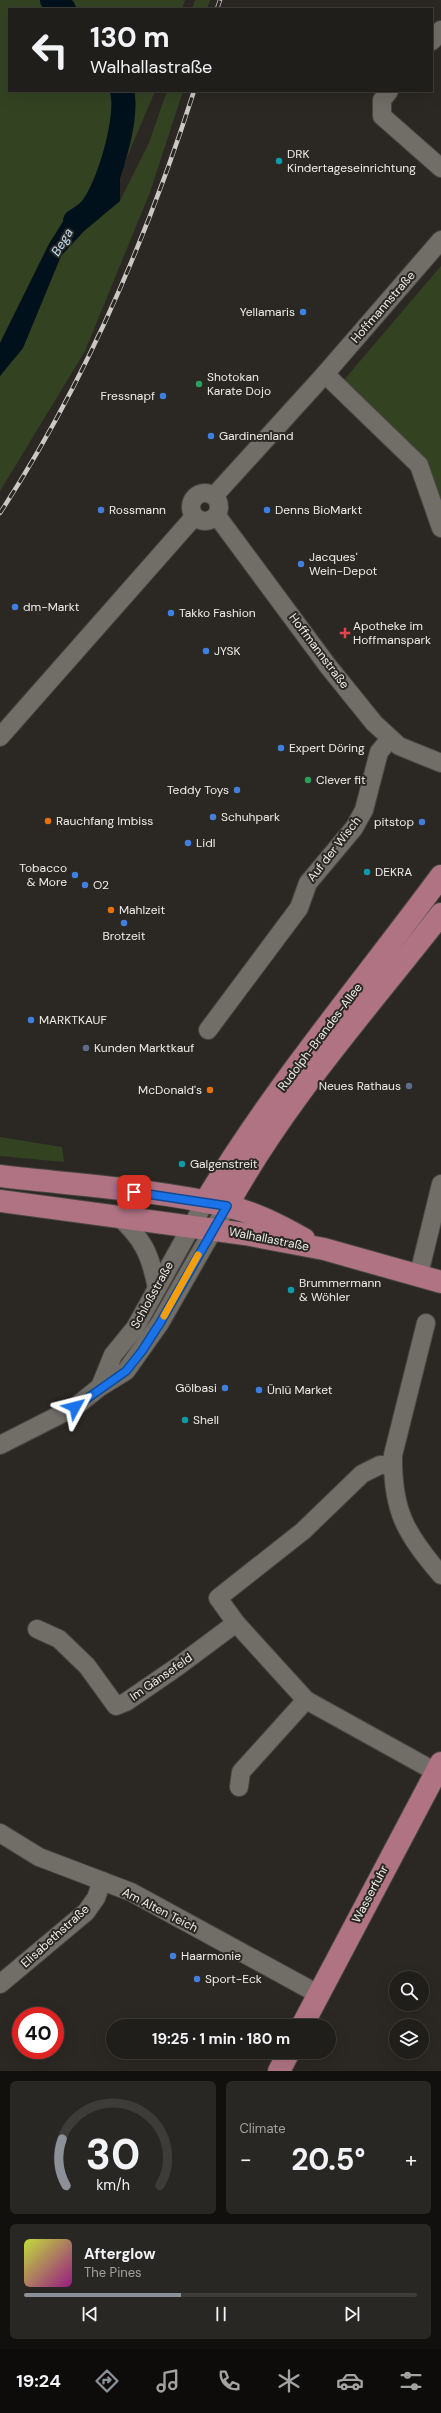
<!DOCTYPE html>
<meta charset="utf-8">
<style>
body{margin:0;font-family:"DM Sans",sans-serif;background:#282723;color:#f1f3f6;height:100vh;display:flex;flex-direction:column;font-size:15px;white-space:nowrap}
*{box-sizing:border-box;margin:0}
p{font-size:13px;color:#a2a2a2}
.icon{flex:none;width:22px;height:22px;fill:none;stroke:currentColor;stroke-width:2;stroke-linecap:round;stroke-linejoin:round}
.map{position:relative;height:2071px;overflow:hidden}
.drawer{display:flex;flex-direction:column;gap:10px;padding:10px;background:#12100e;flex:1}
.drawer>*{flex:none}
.banner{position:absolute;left:8px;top:8px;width:425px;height:84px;border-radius:0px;box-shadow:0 4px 16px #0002,0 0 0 1px #3d3c39;background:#201e1a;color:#f1f3f6;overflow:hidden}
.controls{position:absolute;left:389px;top:1971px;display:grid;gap:8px}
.controls a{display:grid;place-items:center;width:40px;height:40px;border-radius:50%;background:#201e1a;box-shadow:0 4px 16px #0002,0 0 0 1px #3d3c39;font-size:20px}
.speed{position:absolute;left:12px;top:2007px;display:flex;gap:8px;font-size:20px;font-weight:700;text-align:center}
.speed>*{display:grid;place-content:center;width:52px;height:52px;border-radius:50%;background:#201e1a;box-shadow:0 4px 16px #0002,0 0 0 1px #3d3c39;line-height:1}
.speed .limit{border:6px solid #d22;background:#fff;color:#111}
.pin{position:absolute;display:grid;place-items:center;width:34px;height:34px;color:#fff;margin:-17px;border-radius:8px;box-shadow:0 2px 6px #0006}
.me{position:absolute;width:44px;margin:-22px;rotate:52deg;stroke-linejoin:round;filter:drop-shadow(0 0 3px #0008)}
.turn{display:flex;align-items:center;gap:14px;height:84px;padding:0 16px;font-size:18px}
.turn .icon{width:52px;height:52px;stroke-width:2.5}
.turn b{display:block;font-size:28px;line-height:34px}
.big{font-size:30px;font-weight:700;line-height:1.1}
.drawer .widget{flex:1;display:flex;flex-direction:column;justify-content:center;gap:6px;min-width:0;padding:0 14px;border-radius:6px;background:#282723}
.drawer .dial{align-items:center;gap:0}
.dial svg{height:104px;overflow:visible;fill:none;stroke:#3d3c39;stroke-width:7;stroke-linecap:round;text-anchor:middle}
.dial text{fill:#f1f3f6;stroke:none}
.song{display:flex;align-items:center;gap:12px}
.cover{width:48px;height:48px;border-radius:6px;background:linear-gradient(135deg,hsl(70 70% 55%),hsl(310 70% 35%))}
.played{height:4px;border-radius:2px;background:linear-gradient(90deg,#8c9099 40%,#3d3c39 40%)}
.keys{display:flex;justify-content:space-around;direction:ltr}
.heat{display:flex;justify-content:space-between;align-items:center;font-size:22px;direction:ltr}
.drawer .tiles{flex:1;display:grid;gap:10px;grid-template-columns:1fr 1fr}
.widget:last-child{grid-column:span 2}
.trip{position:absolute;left:106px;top:2019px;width:230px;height:40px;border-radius:20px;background:#201e1a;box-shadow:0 4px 16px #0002,0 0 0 1px #3d3c39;font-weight:700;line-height:40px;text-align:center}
.tabs{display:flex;height:64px;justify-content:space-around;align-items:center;background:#0d0c0a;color:#a2a2a2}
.tabs .icon{width:28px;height:28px}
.tabs .current{color:#8c9099}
.tabs b{font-size:18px;color:#f1f3f6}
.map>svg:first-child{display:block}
</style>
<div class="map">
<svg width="441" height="2071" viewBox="0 0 441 2071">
<rect width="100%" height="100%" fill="#2b2823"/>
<g fill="#334322">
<path d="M0 0H185L182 9H9V91H155L120 174 105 192 64 220 49 244 0 343Z"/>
<path d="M195 0H210L207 9H192Z"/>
<path d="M167 91H183L150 192 85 351 0 491V376L23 348 61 256 84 231 120 201 149 143Z"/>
<path d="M441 266V503L344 380Z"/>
<path d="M0 1137 62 1147 64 1162 0 1156Z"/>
</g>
<path fill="#00111c" d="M120 174V201L84 231 61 256 23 348 0 376V343L49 244 64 220 105 192Z"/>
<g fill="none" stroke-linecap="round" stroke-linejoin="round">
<g stroke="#00111c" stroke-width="24">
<path d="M52 0 64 9"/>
<path d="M75 221C80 218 86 214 90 210 108 190 129 117 122 91"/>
</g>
<defs>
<g id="minor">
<path d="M432 41 441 30"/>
<path d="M389 91 382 100V116L441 168"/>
<path d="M325 374 419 465 441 528"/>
<circle cx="205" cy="507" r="14"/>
<path d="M214 496 325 374 441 240"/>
<path d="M217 516 328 666 374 723 399 746 441 763"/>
<path d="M0 737 194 517"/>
<path d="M208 1030 299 908 308 883 354 828 364 810 379 752 390 739"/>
<path d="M117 1215C143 1239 150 1253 157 1288"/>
<path d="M419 1274 441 1184"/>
<path d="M426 1323 393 1455C392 1511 406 1534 441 1575"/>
<path d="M100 1387 113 1355 135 1328 205 1202"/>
<path d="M0 1445 75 1407 100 1387 126 1371 160 1323 227 1206"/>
<path d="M392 1465H380L362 1474 303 1531 218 1598 236 1623 306 1700 436 1772"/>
<path d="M37 1629 59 1639 87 1666 116 1706 126 1702 177 1667 236 1623"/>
<path d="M239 1787 241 1772 306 1700"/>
<path d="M0 1833 39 1857 131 1892 318 1994"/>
<path d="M0 1984 86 1912 96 1898 102 1881"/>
</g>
<g id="major">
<path d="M0 1176C74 1185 153 1189 226 1206 254 1212 279 1225 304 1239"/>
<path d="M0 1201 245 1234 324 1249 441 1282"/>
<path d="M205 1202C274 1087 362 983 441 876"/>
<path d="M227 1206C285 1100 367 1009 441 914"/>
<path d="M302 2026 441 1763"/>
<path d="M279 2071 289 2052"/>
</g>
</defs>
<use href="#minor" stroke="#484641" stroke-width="20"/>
<use href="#major" stroke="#484641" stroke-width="24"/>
<use href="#minor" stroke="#716d67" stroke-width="18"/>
<use href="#major" stroke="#af7384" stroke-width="22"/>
<defs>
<g id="rail">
<path d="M217 9 220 0"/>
<path d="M0 513C85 383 147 238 194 91"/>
</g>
</defs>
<use href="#rail" stroke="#cac8c5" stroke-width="4.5"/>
<use href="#rail" stroke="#2b2823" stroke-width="3" stroke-dasharray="9" stroke-linecap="butt"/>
</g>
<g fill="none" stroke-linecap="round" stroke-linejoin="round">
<defs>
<path id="route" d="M75 1407 126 1371 142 1351 160 1323 227 1206 134 1192"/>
</defs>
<use href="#route" stroke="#114b97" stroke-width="10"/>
<use href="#route" stroke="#1a73e8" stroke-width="7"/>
<path stroke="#f59e0b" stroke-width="7" d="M164 1316 198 1255"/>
</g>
<g fill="#0f9aa8" stroke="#2b2823" stroke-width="1.5">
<circle cx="279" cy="161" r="4"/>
<circle cx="367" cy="872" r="4"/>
<circle cx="182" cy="1164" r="4"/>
<circle cx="291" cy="1290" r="4"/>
<circle cx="185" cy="1420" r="4"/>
</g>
<g fill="#3f7fe0" stroke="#2b2823" stroke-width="1.5">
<circle cx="303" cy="312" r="4"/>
<circle cx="163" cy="396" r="4"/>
<circle cx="211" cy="436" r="4"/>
<circle cx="101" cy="510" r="4"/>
<circle cx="267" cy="510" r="4"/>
<circle cx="301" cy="564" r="4"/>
<circle cx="15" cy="607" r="4"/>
<circle cx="171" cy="613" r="4"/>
<circle cx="206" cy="651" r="4"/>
<circle cx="281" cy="748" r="4"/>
<circle cx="237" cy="790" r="4"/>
<circle cx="213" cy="817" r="4"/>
<circle cx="422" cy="822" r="4"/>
<circle cx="188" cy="843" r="4"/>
<circle cx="75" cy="875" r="4"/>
<circle cx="85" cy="885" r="4"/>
<circle cx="124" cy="923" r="4"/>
<circle cx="31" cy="1020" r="4"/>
<circle cx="225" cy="1388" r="4"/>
<circle cx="259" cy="1390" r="4"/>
<circle cx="173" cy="1956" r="4"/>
<circle cx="197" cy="1979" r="4"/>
</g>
<g fill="#2e9e5b" stroke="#2b2823" stroke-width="1.5">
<circle cx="199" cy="384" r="4"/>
<circle cx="308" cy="780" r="4"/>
</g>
<path fill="#e0444e" stroke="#2b2823" stroke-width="1.5" d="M343 627h4v4h4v4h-4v4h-4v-4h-4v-4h4z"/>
<g fill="#e8710a" stroke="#2b2823" stroke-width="1.5">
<circle cx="48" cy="821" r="4"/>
<circle cx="111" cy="910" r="4"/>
<circle cx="210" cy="1090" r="4"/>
</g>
<g fill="#5c6f8a" stroke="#2b2823" stroke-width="1.5">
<circle cx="86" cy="1048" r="4"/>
<circle cx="409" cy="1086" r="4"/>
</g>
<g text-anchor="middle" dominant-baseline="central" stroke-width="4" stroke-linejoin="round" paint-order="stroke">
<g font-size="12" fill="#eeece9" stroke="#2b2823" text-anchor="start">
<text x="287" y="154">DRK<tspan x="287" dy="14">Kindertageseinrichtung</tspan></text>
<text x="295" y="312" text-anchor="end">Yellamaris</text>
<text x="207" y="377">Shotokan<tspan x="207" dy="14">Karate Dojo</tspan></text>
<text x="155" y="396" text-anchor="end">Fressnapf</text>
<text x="219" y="436">Gardinenland</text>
<text x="109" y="510">Rossmann</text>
<text x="275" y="510">Denns BioMarkt</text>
<text x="309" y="557">Jacques'<tspan x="309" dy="14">Wein-Depot</tspan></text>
<text x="23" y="607">dm-Markt</text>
<text x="179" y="613">Takko Fashion</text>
<text x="353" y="626">Apotheke im<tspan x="353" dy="14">Hoffmanspark</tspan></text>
<text x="214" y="651">JYSK</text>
<text x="289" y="748">Expert Döring</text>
<text x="316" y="780">Clever fit</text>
<text x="229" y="790" text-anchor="end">Teddy Toys</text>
<text x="221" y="817">Schuhpark</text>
<text x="56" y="821">Rauchfang Imbiss</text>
<text x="414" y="822" text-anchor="end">pitstop</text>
<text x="196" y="843">Lidl</text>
<text x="67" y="868" text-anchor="end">Tobacco<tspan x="67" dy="14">&amp; More</tspan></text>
<text x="375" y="872">DEKRA</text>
<text x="93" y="885">O2</text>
<text x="119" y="910">Mahlzeit</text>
<text x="124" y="936" text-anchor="middle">Brotzeit</text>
<text x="39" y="1020">MARKTKAUF</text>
<text x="94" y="1048">Kunden Marktkauf</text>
<text x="401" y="1086" text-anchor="end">Neues Rathaus</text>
<text x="202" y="1090" text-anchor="end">McDonald's</text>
<text x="190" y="1164">Galgenstreit</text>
<text x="299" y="1283">Brummermann<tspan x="299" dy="14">&amp; Wöhler</tspan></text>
<text x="217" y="1388" text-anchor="end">Gölbasi</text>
<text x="267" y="1390">Ünlü Market</text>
<text x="193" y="1420">Shell</text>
<text x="181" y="1956">Haarmonie</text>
<text x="205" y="1979">Sport-Eck</text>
</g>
<g font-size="12" fill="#eeece9" stroke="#2b2823">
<text transform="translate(383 307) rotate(-49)">Hoffmannstraße</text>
<text transform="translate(319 651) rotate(53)">Hoffmannstraße</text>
<text transform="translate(334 849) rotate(-52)">Auf der Wisch</text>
<text transform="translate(320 1037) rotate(-53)">Rudolph-Brandes-Allee</text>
<text transform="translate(269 1239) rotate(11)">Walhallastraße</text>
<text transform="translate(152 1295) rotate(-61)">Schloßstraße</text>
<text transform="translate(161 1677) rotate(-35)">Im Gänsefeld</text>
<text transform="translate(370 1894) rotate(-62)">Wasserfuhr</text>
<text transform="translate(160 1910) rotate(27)">Am Alten Teich</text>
<text transform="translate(55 1936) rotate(-42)">Elisabethstraße</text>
</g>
<g font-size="13" font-style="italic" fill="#bce0f6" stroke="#2b2823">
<text transform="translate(62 242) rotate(-59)">Bega</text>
</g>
</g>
</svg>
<div class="controls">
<a><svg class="icon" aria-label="search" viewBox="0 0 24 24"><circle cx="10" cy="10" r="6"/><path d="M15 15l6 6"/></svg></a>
<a><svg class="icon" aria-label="layers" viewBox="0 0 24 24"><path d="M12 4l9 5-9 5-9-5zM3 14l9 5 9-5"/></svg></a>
</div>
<div class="speed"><div class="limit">40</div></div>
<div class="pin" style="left:134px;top:1192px;background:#d93025"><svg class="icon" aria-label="arrive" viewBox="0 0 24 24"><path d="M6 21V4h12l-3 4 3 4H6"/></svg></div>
<svg class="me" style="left:75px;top:1407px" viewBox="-20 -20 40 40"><path d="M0-17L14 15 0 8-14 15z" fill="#1a73e8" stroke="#fff" stroke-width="4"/></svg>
<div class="trip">19:25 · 1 min · 180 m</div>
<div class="banner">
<div class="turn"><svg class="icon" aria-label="left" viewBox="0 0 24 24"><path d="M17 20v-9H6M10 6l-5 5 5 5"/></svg><div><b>130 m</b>Walhallastraße</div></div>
</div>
</div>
<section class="drawer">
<div class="tiles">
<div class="widget dial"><svg viewBox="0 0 100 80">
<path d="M14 69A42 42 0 1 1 86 69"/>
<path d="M14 69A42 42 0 0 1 11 33" stroke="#8c9099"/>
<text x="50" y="56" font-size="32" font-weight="700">30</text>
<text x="50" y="72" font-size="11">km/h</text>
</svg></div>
<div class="widget"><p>Climate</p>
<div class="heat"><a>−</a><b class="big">20.5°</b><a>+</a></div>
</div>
<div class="widget">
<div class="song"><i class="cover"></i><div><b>Afterglow</b><p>The Pines</p></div></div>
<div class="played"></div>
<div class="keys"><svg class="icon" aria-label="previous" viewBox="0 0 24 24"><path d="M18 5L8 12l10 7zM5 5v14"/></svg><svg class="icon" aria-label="pause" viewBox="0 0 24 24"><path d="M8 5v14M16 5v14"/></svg><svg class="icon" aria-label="next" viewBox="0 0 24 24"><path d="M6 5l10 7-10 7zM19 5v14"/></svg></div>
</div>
</div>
</section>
<nav class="tabs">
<b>19:24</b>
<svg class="icon current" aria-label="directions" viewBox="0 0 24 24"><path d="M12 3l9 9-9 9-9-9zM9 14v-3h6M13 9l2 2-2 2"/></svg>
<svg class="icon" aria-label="music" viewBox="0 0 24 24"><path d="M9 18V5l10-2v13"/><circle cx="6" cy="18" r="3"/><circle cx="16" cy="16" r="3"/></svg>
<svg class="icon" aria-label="phone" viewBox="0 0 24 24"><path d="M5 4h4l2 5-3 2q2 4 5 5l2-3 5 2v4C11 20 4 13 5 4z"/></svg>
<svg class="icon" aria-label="climate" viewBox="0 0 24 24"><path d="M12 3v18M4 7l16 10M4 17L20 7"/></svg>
<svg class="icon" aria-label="car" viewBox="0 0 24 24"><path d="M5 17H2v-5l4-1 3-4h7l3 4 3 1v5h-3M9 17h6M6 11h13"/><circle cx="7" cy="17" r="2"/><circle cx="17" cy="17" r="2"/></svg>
<svg class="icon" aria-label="filters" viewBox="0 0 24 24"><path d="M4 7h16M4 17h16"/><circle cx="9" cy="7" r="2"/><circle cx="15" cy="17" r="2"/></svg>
</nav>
